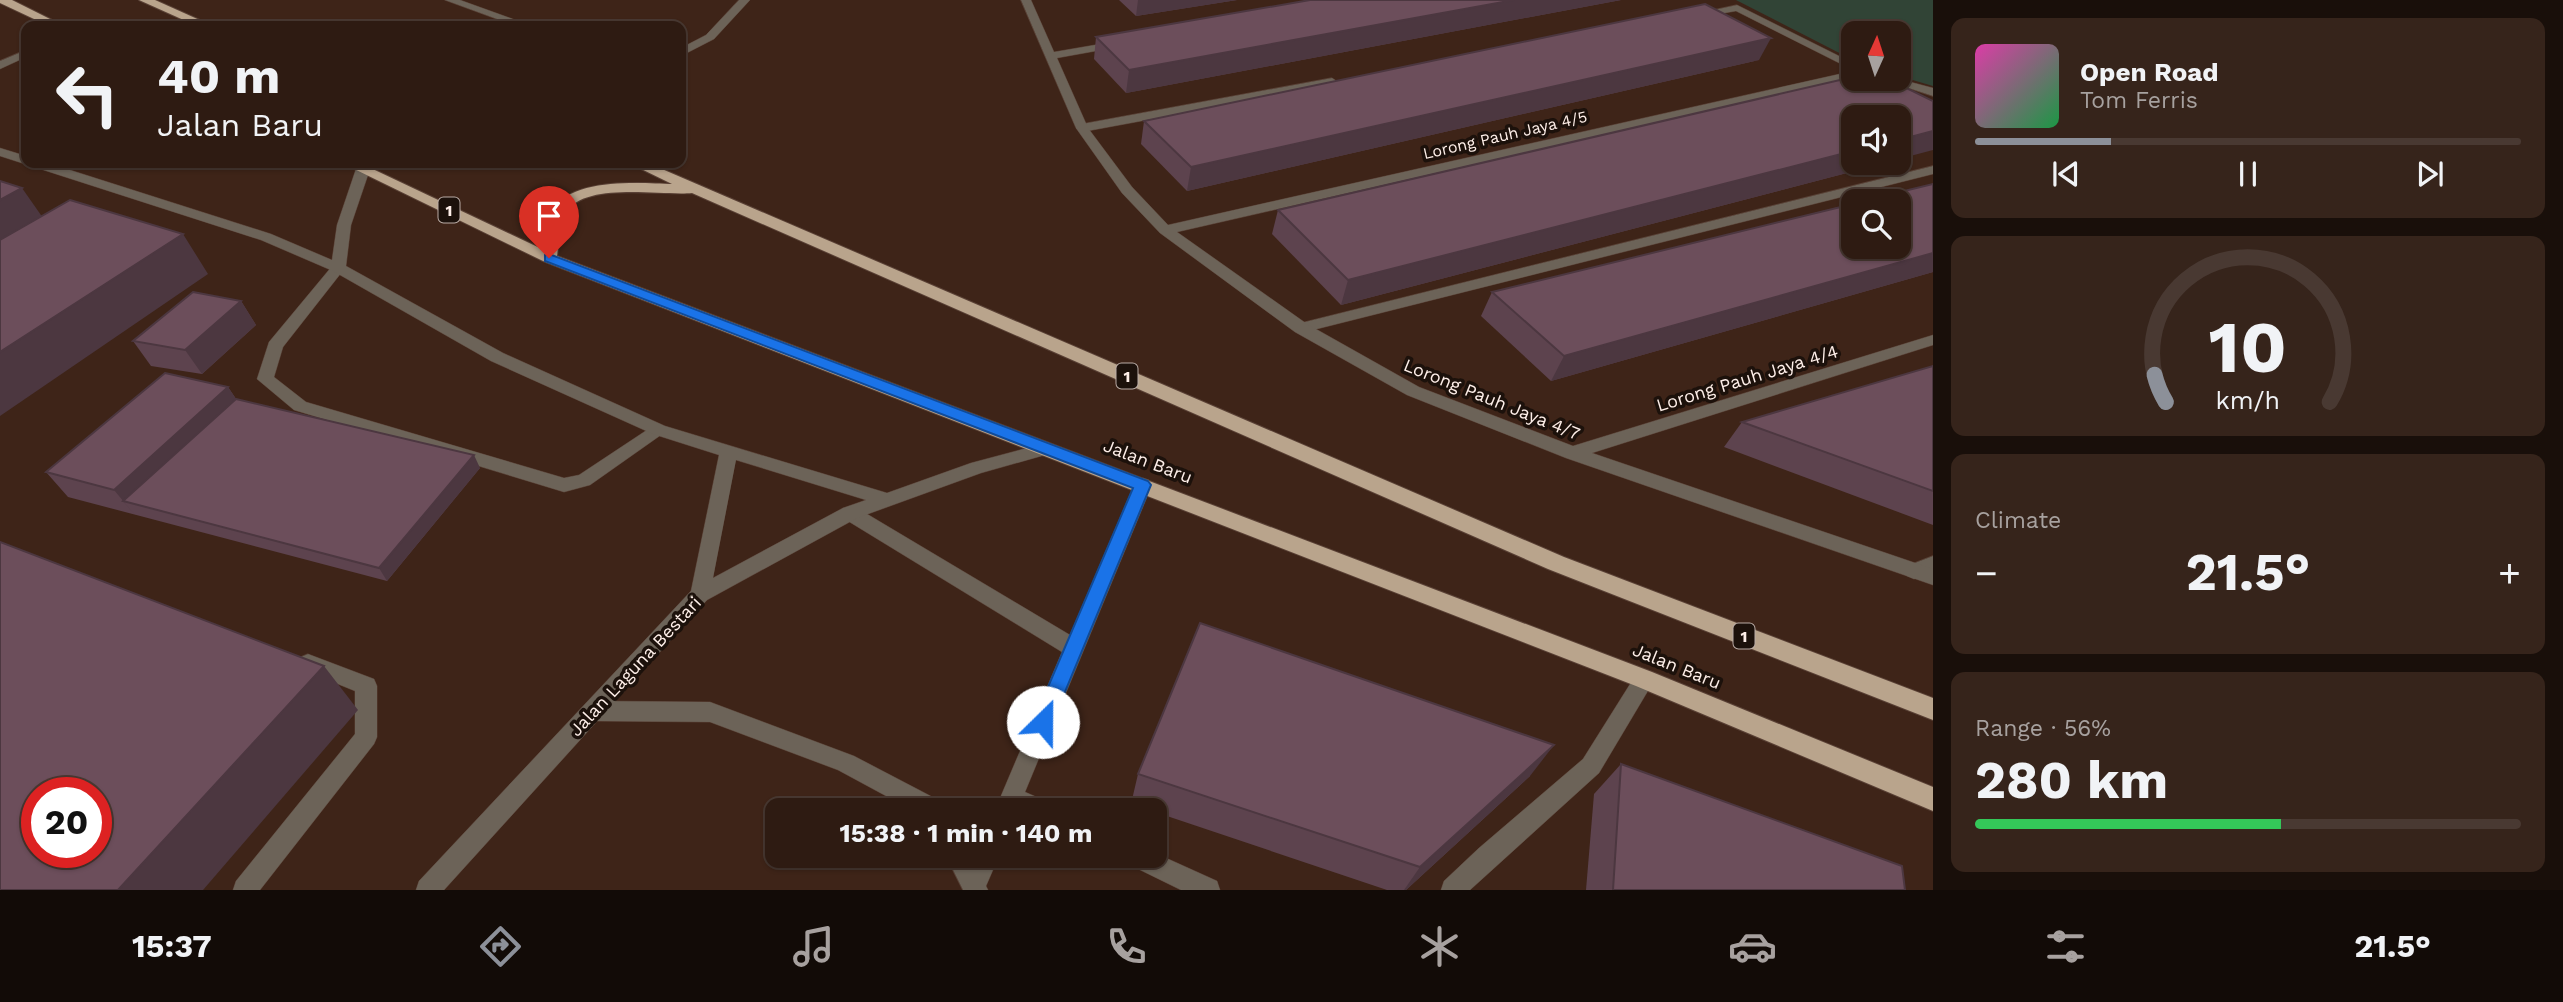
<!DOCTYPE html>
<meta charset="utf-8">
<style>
body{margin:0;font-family:"Work Sans",sans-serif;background:#36241b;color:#f1f3f6;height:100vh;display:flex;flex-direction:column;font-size:26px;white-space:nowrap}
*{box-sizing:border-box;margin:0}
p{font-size:23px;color:#a7a19f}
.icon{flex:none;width:38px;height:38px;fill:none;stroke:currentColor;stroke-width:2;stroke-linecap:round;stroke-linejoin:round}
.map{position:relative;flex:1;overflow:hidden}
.details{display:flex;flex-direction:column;gap:18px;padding:18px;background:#190f0a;width:630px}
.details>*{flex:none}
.top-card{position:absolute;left:21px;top:21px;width:665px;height:147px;border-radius:14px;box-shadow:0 2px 5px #0004,0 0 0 2px #493932;background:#2e1b12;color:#f1f3f6;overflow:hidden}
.needle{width:46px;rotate:3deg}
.tools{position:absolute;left:1841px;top:21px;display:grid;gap:14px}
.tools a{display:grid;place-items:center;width:70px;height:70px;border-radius:14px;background:#2e1b12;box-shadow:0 2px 5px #0004,0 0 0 2px #493932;font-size:35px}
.speed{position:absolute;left:21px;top:777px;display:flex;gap:14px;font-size:35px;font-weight:700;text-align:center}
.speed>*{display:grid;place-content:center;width:91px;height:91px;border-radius:50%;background:#2e1b12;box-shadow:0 2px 5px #0004,0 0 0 2px #493932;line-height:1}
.speed .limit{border:10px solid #d22;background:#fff;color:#111}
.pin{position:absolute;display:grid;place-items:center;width:60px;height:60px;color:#fff;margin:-72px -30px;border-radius:50% 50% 50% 0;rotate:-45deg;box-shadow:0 0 7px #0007}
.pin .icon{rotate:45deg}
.me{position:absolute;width:77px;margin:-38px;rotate:23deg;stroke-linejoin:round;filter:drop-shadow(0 0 5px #0008)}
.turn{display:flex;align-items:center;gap:24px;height:147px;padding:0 21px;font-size:32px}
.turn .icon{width:91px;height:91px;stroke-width:2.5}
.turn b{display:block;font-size:49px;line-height:60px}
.big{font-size:52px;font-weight:700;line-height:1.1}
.details .widget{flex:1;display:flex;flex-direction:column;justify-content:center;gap:10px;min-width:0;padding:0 24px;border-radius:14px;background:#36241b}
.details .dial{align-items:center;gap:0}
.dial svg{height:182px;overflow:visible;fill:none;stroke:#493932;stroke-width:7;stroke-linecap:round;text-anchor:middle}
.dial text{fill:#f1f3f6;stroke:none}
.song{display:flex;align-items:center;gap:21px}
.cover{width:84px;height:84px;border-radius:10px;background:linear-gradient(135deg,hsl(320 70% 55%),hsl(140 70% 35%))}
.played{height:7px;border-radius:4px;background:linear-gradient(90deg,#8c9099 25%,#493932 25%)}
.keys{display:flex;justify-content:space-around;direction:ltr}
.heat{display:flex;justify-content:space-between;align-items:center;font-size:38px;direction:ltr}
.charge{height:10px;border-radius:5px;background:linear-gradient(90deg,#34c759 56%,#493932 0)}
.trip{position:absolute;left:765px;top:798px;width:402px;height:70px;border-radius:14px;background:#2e1b12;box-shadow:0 2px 5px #0004,0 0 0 2px #493932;font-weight:700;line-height:70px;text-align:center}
.dock{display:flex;height:112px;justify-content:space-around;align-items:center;background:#120b07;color:#a7a19f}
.dock .icon{width:49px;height:49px}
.dock .current{color:#8c9099}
.dock b{font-size:32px;color:#f1f3f6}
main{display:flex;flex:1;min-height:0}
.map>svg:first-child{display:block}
</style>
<main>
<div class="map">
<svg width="1933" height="890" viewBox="0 0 1933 890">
<rect width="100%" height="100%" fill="#3e2418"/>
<path fill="#314436" d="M1736 0H1933V86L1899 76V33H1853V60Z"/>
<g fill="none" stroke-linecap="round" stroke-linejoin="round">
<defs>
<g id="service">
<path d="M445 0H460L532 26H516Z"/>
<path d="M739 0H750L714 39 681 56V48L706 35Z"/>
<path d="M1737 5 1853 63V70L1736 11 1696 18 1691 15Z"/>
<path d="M1332 78 1338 82 1336 85 1082 132 1076 128 1082 124Z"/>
<path d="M1881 79H1899L1933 88V96Z"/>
<path d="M1933 166V174L1301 333 1293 328 1301 323Z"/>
<path d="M338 264 345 268 283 347 274 377 306 402 564 478 579 475 653 426 659 424 668 430 590 485 564 492 294 410 257 379 269 342 333 265Z"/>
<path d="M1143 478 1149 480 1152 485 1025 792 1048 802 1051 810H995L1062 652 843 518 841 513 843 508H857L1070 635 1134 485 1137 480Z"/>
<path d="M1933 556V572L1914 579 1907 576 1904 571 1907 566Z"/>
<path d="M308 654 374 679 377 686V737L374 744 260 890H233L236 881 355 734V691L301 669 298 663 301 657Z"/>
<path d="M1644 670 1651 673 1655 679 1599 773 1470 890H1441L1444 881 1479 848 1583 759 1637 673Z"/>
<path d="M594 701 710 702 854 756 942 802 946 810H912L838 770 710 722 594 721 586 718 583 711 586 704Z"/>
<path d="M1155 853 1217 881 1220 890H1181L1128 864 1124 856H1155Z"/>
<path d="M946 856H971L973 860 975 856H999L986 886 988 890H963Z"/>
</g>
<g id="minor">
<path d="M1021 0H1031L1054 52 1118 41 1124 44 1118 47 1057 58 1088 128 1132 187 1168 225 1853 71V78L1177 232 1307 324 1419 387 1573 446 1933 335V345L1592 453 1933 569V585L1566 458 1407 395 1295 332 1160 233 1122 193 1076 128Z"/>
<path d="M26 50V57L0 69V61Z"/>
<path d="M0 148 26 156V163H48L271 234 332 260 337 225 356 169 363 165 368 166 370 169 351 225 346 266 503 353 665 426 887 493 971 463 1046 443 1052 445 1055 449 1052 453 981 473 857 518 707 600 444 890H416L419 881 691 591 719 455 653 434 491 361 333 271 261 240 0 156ZM736 460 866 500 843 508 713 578Z"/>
</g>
<g id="trunk">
<path d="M0 0H12L64 26H49L0 3Z"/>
<path d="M139 0H155L213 26H197Z"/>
<path d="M342 163H360L542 249C544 236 545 222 552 211 571 177 639 183 672 184L629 163H648L1564 557 1933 698V720L1548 569 692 193C661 196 584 181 566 213 559 225 559 242 557 256L1652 672 1933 787V811L1636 686 543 261Z"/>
</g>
</defs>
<use href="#service" stroke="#594035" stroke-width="1"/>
<use href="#minor" stroke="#594035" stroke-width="1"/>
<use href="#trunk" stroke="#594035" stroke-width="2"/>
<use href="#service" fill="#6c6358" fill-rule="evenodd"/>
<use href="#minor" fill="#6c6358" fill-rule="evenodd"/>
<use href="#trunk" fill="#b9a48c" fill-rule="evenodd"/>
</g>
<g fill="#5d434e">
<path d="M1119 0H1237L1136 16Z"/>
<path d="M1310 0H1621L1126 93 1094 59 1096 37Z"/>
<path d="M1759 60 1187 191 1141 144 1144 121Z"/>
<path d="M1853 163H1885L1341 305 1272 234 1278 210Z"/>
<path d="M1933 184V272L1551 381 1481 316 1492 292Z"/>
<path d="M241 301 256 325 202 374 151 366 133 341Z"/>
<path d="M1933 366V525L1724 447 1742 422Z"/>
<path d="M228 387 236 399 480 468 387 581 68 497 46 472Z"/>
<path d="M1621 764 1905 890H1586L1594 794Z"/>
<path d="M1138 774 1530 776 1406 890H1387L1155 812V810H1151L1131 804Z"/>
</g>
<g fill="#4c3740">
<path d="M1138 0H1237L1136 16Z"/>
<path d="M1514 0H1621L1126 93 1129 70Z"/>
<path d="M1771 38 1759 60 1187 191 1191 167Z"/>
<path d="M1933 131V150L1899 159V140Z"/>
<path d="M1853 151V163H1885L1341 305 1348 280Z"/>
<path d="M22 188 50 228 0 256V200Z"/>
<path d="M183 234 208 274 0 416V352Z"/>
<path d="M1933 253V272L1551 381 1564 356Z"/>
<path d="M241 301 256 325 202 374 185 350Z"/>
<path d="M228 387 245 412 123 501 134 514 114 490Z"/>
<path d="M474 455 480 468 387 581 379 568Z"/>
<path d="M324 666 358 710 203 890H118Z"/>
<path d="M1554 745 1530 776 1406 890H1404L1420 867Z"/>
</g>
<g fill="#6c4e5b" stroke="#4c3740" stroke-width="2" fill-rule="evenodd">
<path d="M1310 0H1514L1129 70 1096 37Z"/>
<path d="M1705 4 1771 38 1191 167 1144 121Z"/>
<path d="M1853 77V79H1888L1933 101V131L1899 140V117H1853V151L1348 280 1278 210Z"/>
<path d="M0 181 22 188 0 200Z"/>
<path d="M1933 184V253L1564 356 1492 292 1853 204V247H1899V201H1863Z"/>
<path d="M70 200 183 234 0 352V240Z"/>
<path d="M193 292 241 301 185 350 133 341Z"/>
<path d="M1933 366V491L1742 422Z"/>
<path d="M165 373 228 387 114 490 46 472Z"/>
<path d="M236 399 474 455 379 568 123 501Z"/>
<path d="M0 542 324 666 118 890H0ZM37 793H96V852H37Z"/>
<path d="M1200 623 1554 745 1420 867 1138 774Z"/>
<path d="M1621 764 1902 866 1905 890H1613Z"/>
</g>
<path fill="#1a73e8" stroke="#114b97" stroke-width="2" d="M549 254 1148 481 1151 485 1050 728 1043 731 1036 728 1033 722 1133 488 545 261V255Z"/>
<g text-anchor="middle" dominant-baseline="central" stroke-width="7" stroke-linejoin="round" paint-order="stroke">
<g font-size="16" fill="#feefe9" stroke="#1c110b">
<text transform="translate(1505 135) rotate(-13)">Lorong Pauh Jaya 4/5</text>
</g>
<g fill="#1c110b" stroke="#baaca6" stroke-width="2">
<rect x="438.5" y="197.5" width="21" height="25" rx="5"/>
<rect x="1116.5" y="363.5" width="21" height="25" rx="5"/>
<rect x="1733.5" y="623.5" width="21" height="25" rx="5"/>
</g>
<g font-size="16" font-weight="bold" fill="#feefe9">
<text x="449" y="210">1</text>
<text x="1127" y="376">1</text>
<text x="1744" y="636">1</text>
</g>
<g font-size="18" fill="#feefe9" stroke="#1c110b">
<text transform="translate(1747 378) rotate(-17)">Lorong Pauh Jaya 4/4</text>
<text transform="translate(1492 399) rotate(22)">Lorong Pauh Jaya 4/7</text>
<text transform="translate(1148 461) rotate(21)">Jalan Baru</text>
<text transform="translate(635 666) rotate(-47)">Jalan Laguna Bestari</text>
<text transform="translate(1677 666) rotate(22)">Jalan Baru</text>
</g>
</g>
</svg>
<div class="tools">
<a><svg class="needle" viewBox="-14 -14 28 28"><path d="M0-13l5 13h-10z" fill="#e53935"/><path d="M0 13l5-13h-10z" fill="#a7a19f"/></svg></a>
<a><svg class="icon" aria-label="sound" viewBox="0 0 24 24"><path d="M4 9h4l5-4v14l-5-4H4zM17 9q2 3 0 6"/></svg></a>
<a><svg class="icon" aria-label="search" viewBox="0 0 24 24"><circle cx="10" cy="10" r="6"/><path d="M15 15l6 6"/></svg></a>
</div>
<div class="speed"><div class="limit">20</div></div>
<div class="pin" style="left:549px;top:258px;background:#d93025"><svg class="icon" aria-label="arrive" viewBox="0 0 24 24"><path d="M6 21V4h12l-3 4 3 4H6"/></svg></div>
<svg class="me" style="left:1043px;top:722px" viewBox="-20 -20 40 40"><circle r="19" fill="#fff"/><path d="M0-13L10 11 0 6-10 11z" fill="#1a73e8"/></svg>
<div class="trip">15:38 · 1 min · 140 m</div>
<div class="top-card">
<div class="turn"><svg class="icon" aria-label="left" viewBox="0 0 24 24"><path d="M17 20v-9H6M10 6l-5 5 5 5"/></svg><div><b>40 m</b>Jalan Baru</div></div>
</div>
</div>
<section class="details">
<div class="widget">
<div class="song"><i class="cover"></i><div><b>Open Road</b><p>Tom Ferris</p></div></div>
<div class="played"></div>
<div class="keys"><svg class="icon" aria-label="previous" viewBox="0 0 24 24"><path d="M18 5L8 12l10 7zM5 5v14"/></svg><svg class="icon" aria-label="pause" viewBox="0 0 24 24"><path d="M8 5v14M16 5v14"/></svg><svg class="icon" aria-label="next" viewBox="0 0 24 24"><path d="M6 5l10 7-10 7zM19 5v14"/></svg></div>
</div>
<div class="widget dial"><svg viewBox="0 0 100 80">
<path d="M14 69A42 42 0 1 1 86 69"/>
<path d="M14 69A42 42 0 0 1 9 57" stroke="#8c9099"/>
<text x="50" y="56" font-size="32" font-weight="700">10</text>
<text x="50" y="72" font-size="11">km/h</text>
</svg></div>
<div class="widget"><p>Climate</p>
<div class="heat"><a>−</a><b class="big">21.5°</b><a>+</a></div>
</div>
<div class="widget"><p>Range · 56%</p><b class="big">280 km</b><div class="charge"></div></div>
</section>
</main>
<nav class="dock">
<b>15:37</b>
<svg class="icon current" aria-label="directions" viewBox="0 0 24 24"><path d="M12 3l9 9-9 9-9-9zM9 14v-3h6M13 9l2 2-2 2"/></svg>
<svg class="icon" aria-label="music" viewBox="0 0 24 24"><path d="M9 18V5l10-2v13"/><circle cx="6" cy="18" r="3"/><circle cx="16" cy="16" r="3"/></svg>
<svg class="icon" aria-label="phone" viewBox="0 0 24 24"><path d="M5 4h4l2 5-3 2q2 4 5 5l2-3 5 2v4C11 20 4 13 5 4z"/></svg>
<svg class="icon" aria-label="climate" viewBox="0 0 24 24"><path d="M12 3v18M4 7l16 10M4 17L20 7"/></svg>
<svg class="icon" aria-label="car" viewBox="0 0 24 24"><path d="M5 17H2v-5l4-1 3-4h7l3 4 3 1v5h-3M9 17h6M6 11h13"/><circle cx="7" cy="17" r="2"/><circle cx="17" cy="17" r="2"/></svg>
<svg class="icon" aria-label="filters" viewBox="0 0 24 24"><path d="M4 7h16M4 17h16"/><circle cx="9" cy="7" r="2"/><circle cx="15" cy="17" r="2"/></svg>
<b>21.5°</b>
</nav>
